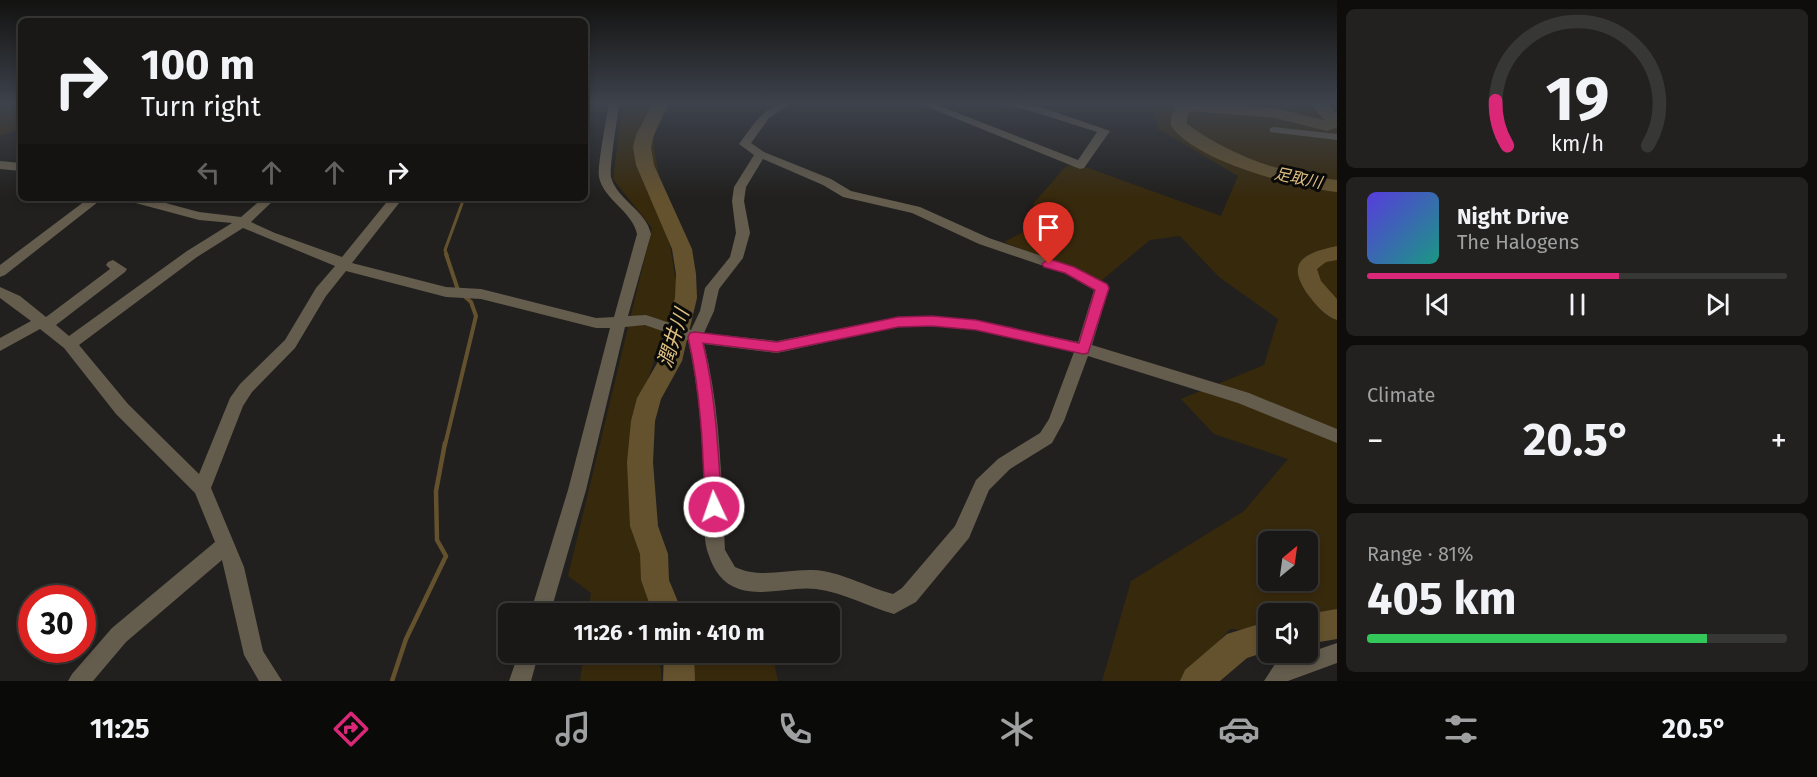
<!DOCTYPE html>
<meta charset="utf-8">
<style>
body{margin:0;font-family:"Fira Sans","Noto Sans JP",sans-serif;background:#22211f;color:#f1f3f6;height:100vh;display:flex;flex-direction:column;font-size:22px;white-space:nowrap}
*{box-sizing:border-box;margin:0}
p{font-size:20px;color:#9fa0a1}
.icon{flex:none;width:33px;height:33px;fill:none;stroke:currentColor;stroke-width:2;stroke-linecap:round;stroke-linejoin:round}
.map{position:relative;flex:1;overflow:hidden}
.panel{display:flex;flex-direction:column;gap:9px;padding:9px;background:#0e0d0c;width:480px}
.panel>*{flex:none}
.hud{position:absolute;left:18px;top:18px;width:570px;height:183px;border-radius:9px;box-shadow:0 3px 9px #0003,0 0 0 2px #373735;background:#191816;color:#f1f3f6;overflow:hidden}
.needle{width:39px;rotate:29deg}
.tools{position:absolute;left:1258px;top:531px;display:grid;gap:12px}
.tools a{display:grid;place-items:center;width:60px;height:60px;border-radius:9px;background:#191816;box-shadow:0 3px 9px #0003,0 0 0 2px #373735;font-size:30px}
.speed{position:absolute;left:18px;top:585px;display:flex;gap:12px;font-size:30px;font-weight:700;text-align:center}
.speed>*{display:grid;place-content:center;width:78px;height:78px;border-radius:50%;background:#191816;box-shadow:0 3px 9px #0003,0 0 0 2px #373735;line-height:1}
.speed .limit{border:9px solid #d22;background:#fff;color:#111}
.pin{position:absolute;display:grid;place-items:center;width:51px;height:51px;color:#fff;margin:-62px -26px;border-radius:50% 50% 50% 0;rotate:-45deg;box-shadow:0 0 6px #0007}
.pin .icon{rotate:45deg}
.me{position:absolute;width:66px;margin:-33px;rotate:357deg;stroke-linejoin:round;filter:drop-shadow(0 0 4px #0008)}
.turn{display:flex;align-items:center;gap:21px;height:126px;padding:0 24px;font-size:27px}
.turn .icon{width:78px;height:78px;stroke-width:2.5}
.turn b{display:block;font-size:42px;line-height:51px}
.lanes{display:flex;align-items:center;height:57px;padding:0 24px;background:#0003;justify-content:center;gap:30px;direction:ltr}
.lanes .off{opacity:.35}
.big{font-size:45px;font-weight:700;line-height:1.1}
.panel .widget{flex:1;display:flex;flex-direction:column;justify-content:center;gap:9px;min-width:0;padding:0 21px;border-radius:9px;background:#22211f}
.panel .dial{align-items:center;gap:0}
.dial svg{height:156px;overflow:visible;fill:none;stroke:#373735;stroke-width:7;stroke-linecap:round;text-anchor:middle}
.dial text{fill:#f1f3f6;stroke:none}
.song{display:flex;align-items:center;gap:18px}
.cover{width:72px;height:72px;border-radius:9px;background:linear-gradient(135deg,hsl(250 70% 55%),hsl(170 70% 35%))}
.played{height:6px;border-radius:3px;background:linear-gradient(90deg,#db2777 60%,#373735 60%)}
.keys{display:flex;justify-content:space-around;direction:ltr}
.heat{display:flex;justify-content:space-between;align-items:center;font-size:33px;direction:ltr}
.charge{height:9px;border-radius:4px;background:linear-gradient(90deg,#34c759 81%,#373735 0)}
.trip{position:absolute;left:498px;top:603px;width:342px;height:60px;border-radius:9px;background:#191816;box-shadow:0 3px 9px #0003,0 0 0 2px #373735;font-weight:700;line-height:60px;text-align:center}
.tabs{display:flex;height:96px;justify-content:space-around;align-items:center;background:#0a0a09;color:#9fa0a1}
.tabs .icon{width:42px;height:42px}
.tabs .on{color:#db2777}
.tabs b{font-size:27px;color:#f1f3f6}
main{display:flex;flex:1;min-height:0}
.map>svg:first-child{display:block}
</style>
<main>
<div class="map">
<svg width="1337" height="681" viewBox="0 0 1337 681">
<rect width="100%" height="100%" fill="#21201e"/>
<g fill="#37290c" fill-rule="evenodd">
<path d="M0 103H21V128L0 136Z"/>
<path d="M623 103H647L678 295 642 395 643 497 655 613H588L591 593 568 576 652 228 613 179Z"/>
<path d="M1151 103H1337V635L1308 633V614H1269V631L1230 629 1182 681H1102L1131 581 1244 511 1288 459 1214 434 1181 399 1264 365 1278 319 1219 277 1180 236 1150 240 1101 281 1004 242 1050 218 1069 224 1070 222 1056 218 1033 204 1066 166 1080 165 1221 216 1238 176 1158 129ZM1269 542H1308V580H1269Z"/>
<path d="M700 652 772 653 778 681H690L693 662Z"/>
<path d="M584 653H659L662 681H580Z"/>
</g>
<g fill="none" stroke-linecap="round" stroke-linejoin="round">
<path stroke="#64522e" stroke-width="3" d="M447 255 445 250 464 198"/>
<g stroke="#64522e" stroke-width="4">
<path d="M446 254 458 290"/>
<path d="M445 445 476 316 471 302 463 295"/>
</g>
<path stroke="#64522e" stroke-width="4.5" d="M392 681 406 639 446 556 437 540 436 491 445 443"/>
<g fill="#64522e" fill-rule="evenodd">
<path d="M653 103H669L654 135 651 147 654 165 692 249 696 274 697 298 682 361 661 399 655 421 653 462 658 526 668 554 669 580 683 614H653L641 580 640 554 630 526 627 462 631 421 637 398 659 360 675 298 676 274 672 249 636 165 633 147 636 135Z"/>
<path d="M1180 103 1275 108 1324 120 1310 103H1327L1337 114V127L1327 131 1275 118 1191 111 1187 116V124C1231 156 1283 174 1337 180V192C1294 187 1197 162 1171 126V116Z"/>
<path d="M1337 246V260L1326 262 1317 269 1321 281 1337 299V320C1325 316 1317 306 1309 296 1284 262 1304 253 1337 246Z"/>
<path d="M1337 609V639L1308 644V614Z"/>
<path d="M1269 621V651L1247 658 1220 681H1180L1185 670 1227 634Z"/>
<path d="M664 652H694L695 681H663Z"/>
</g>
<g fill="#645c4d" fill-rule="evenodd">
<path d="M609 103H619C618 116 609 168 611 177 617 200 646 210 651 234L628 316 646 315 691 330 700 311 705 288 730 257 736 233 732 201 734 187 754 155 739 144C754 124 765 103 792 103L769 118 751 143 764 152 831 179 851 191 920 207 989 238 1074 267 1107 284 1109 288 1092 345 1249 393 1337 429V443L1238 403 1088 356 1064 421 1052 443 1010 469 989 490 969 538 916 602 894 614C868 607 843 592 816 589 791 586 764 597 739 589 722 583 714 571 708 553 702 536 705 504 704 485 702 436 699 389 688 340L645 325 625 327 586 490 550 614H530L568 490 610 328H596L481 299 446 297 346 271 326 296 295 348 252 392 243 406 211 488 244 567 263 651 282 681H259L244 655 222 560 126 642 93 681H68L72 674 112 628 215 542 195 493 116 414 64 348 40 329 0 351V338L31 321 0 298V287L20 296 46 317 110 269 106 265 108 262 113 260 127 269 125 272 56 325 69 336 187 251 232 223 199 220 128 201 126 198H147L199 212 241 217 263 198H276L251 222 275 233 342 257 390 198H403L352 263 446 287 481 289 596 318 614 317 637 234C633 212 603 199 599 177 597 167 607 116 609 103ZM763 159 823 185 843 197 912 213 979 244 1064 273 1094 290 1078 342 976 320 932 316 898 317 777 341 704 333 714 311 719 289 743 258 750 233 744 201 746 187ZM243 228 335 266 316 288 285 340 240 384 230 398 199 474 128 404 79 345 197 257ZM932 326 976 330 1074 352 1049 419 1040 433 998 459 976 480 955 526 902 588 893 594C866 587 840 571 813 570 786 569 760 579 735 567L725 550C721 481 721 411 704 344L777 353 898 327Z"/>
<path d="M918 103H932L1078 160 1097 132 1031 111 1007 105 1006 103 1038 106 1110 131 1084 168 1080 169Z"/>
<path d="M1274 127 1337 134V140L1270 132V128Z"/>
<path d="M0 161 21 163V171L0 169Z"/>
<path d="M89 198H103L5 275 0 277V265Z"/>
<path d="M1337 643V663L1288 681H1264L1275 664Z"/>
<path d="M519 652H539L531 681H509Z"/>
</g>
</g>
<linearGradient id="sky" x2="0" y2="1"><stop stop-color="#121210"/><stop offset="0.52" stop-color="#3d424c"/><stop offset="1" stop-color="#3d424c" stop-opacity="0"/></linearGradient>
<rect width="1337" height="198" fill="url(#sky)"/>
<path fill="#db2777" stroke="#8e194d" stroke-width="1.5" d="M1049 259 1074 267 1107 284 1109 288 1088 353 1083 354 976 330 932 326 898 327 777 352 703 343C716 397 718 451 722 507L719 512 714 514 708 512 705 507C703 449 701 393 688 337L690 333 695 332 777 342 898 317 932 316 976 320 1079 343 1095 290 1065 273 1044 267 1042 264Z"/>
<g text-anchor="middle" dominant-baseline="central" stroke-width="6" stroke-linejoin="round" paint-order="stroke">
<g font-size="16" font-style="italic" fill="#debe80" stroke="#0a0a09">
<text transform="translate(1298 178) rotate(12)">足取川</text>
</g>
<g font-size="20" font-style="italic" fill="#debe80" stroke="#0a0a09">
<text transform="translate(673 338) rotate(-72)">潤井川</text>
</g>
</g>
</svg>
<div class="tools">
<a><svg class="needle" viewBox="-14 -14 28 28"><path d="M0-13l5 13h-10z" fill="#e53935"/><path d="M0 13l5-13h-10z" fill="#9fa0a1"/></svg></a>
<a><svg class="icon" aria-label="sound" viewBox="0 0 24 24"><path d="M4 9h4l5-4v14l-5-4H4zM17 9q2 3 0 6"/></svg></a>
</div>
<div class="speed"><div class="limit">30</div></div>
<div class="pin" style="left:1049px;top:264px;background:#d93025"><svg class="icon" aria-label="arrive" viewBox="0 0 24 24"><path d="M6 21V4h12l-3 4 3 4H6"/></svg></div>
<svg class="me" style="left:714px;top:507px" viewBox="-20 -20 40 40"><circle r="17" fill="#db2777" stroke="#fff" stroke-width="3"/><path d="M0-11L8 9 0 5-8 9z" fill="#fff"/></svg>
<div class="trip">11:26 · 1 min · 410 m</div>
<div class="hud">
<div class="turn"><svg class="icon" aria-label="right" viewBox="0 0 24 24"><path d="M7 20v-9h11M14 6l5 5-5 5"/></svg><div><b>100 m</b>Turn right</div></div>
<div class="lanes"><svg class="icon off" aria-label="left" viewBox="0 0 24 24"><path d="M17 20v-9H6M10 6l-5 5 5 5"/></svg><svg class="icon off" aria-label="ahead" viewBox="0 0 24 24"><path d="M12 20V5M6 11l6-6 6 6"/></svg><svg class="icon off" aria-label="ahead" viewBox="0 0 24 24"><path d="M12 20V5M6 11l6-6 6 6"/></svg><svg class="icon" aria-label="right" viewBox="0 0 24 24"><path d="M7 20v-9h11M14 6l5 5-5 5"/></svg></div>
</div>
</div>
<section class="panel">
<div class="widget dial"><svg viewBox="0 0 100 80">
<path d="M14 69A42 42 0 1 1 86 69"/>
<path d="M14 69A42 42 0 0 1 8 46" stroke="#db2777"/>
<text x="50" y="56" font-size="32" font-weight="700">19</text>
<text x="50" y="72" font-size="11">km/h</text>
</svg></div>
<div class="widget">
<div class="song"><i class="cover"></i><div><b>Night Drive</b><p>The Halogens</p></div></div>
<div class="played"></div>
<div class="keys"><svg class="icon" aria-label="previous" viewBox="0 0 24 24"><path d="M18 5L8 12l10 7zM5 5v14"/></svg><svg class="icon" aria-label="pause" viewBox="0 0 24 24"><path d="M8 5v14M16 5v14"/></svg><svg class="icon" aria-label="next" viewBox="0 0 24 24"><path d="M6 5l10 7-10 7zM19 5v14"/></svg></div>
</div>
<div class="widget"><p>Climate</p>
<div class="heat"><a>−</a><b class="big">20.5°</b><a>+</a></div>
</div>
<div class="widget"><p>Range · 81%</p><b class="big">405 km</b><div class="charge"></div></div>
</section>
</main>
<nav class="tabs">
<b>11:25</b>
<svg class="icon on" aria-label="directions" viewBox="0 0 24 24"><path d="M12 3l9 9-9 9-9-9zM9 14v-3h6M13 9l2 2-2 2"/></svg>
<svg class="icon" aria-label="music" viewBox="0 0 24 24"><path d="M9 18V5l10-2v13"/><circle cx="6" cy="18" r="3"/><circle cx="16" cy="16" r="3"/></svg>
<svg class="icon" aria-label="phone" viewBox="0 0 24 24"><path d="M5 4h4l2 5-3 2q2 4 5 5l2-3 5 2v4C11 20 4 13 5 4z"/></svg>
<svg class="icon" aria-label="climate" viewBox="0 0 24 24"><path d="M12 3v18M4 7l16 10M4 17L20 7"/></svg>
<svg class="icon" aria-label="car" viewBox="0 0 24 24"><path d="M5 17H2v-5l4-1 3-4h7l3 4 3 1v5h-3M9 17h6M6 11h13"/><circle cx="7" cy="17" r="2"/><circle cx="17" cy="17" r="2"/></svg>
<svg class="icon" aria-label="filters" viewBox="0 0 24 24"><path d="M4 7h16M4 17h16"/><circle cx="9" cy="7" r="2"/><circle cx="15" cy="17" r="2"/></svg>
<b>20.5°</b>
</nav>
